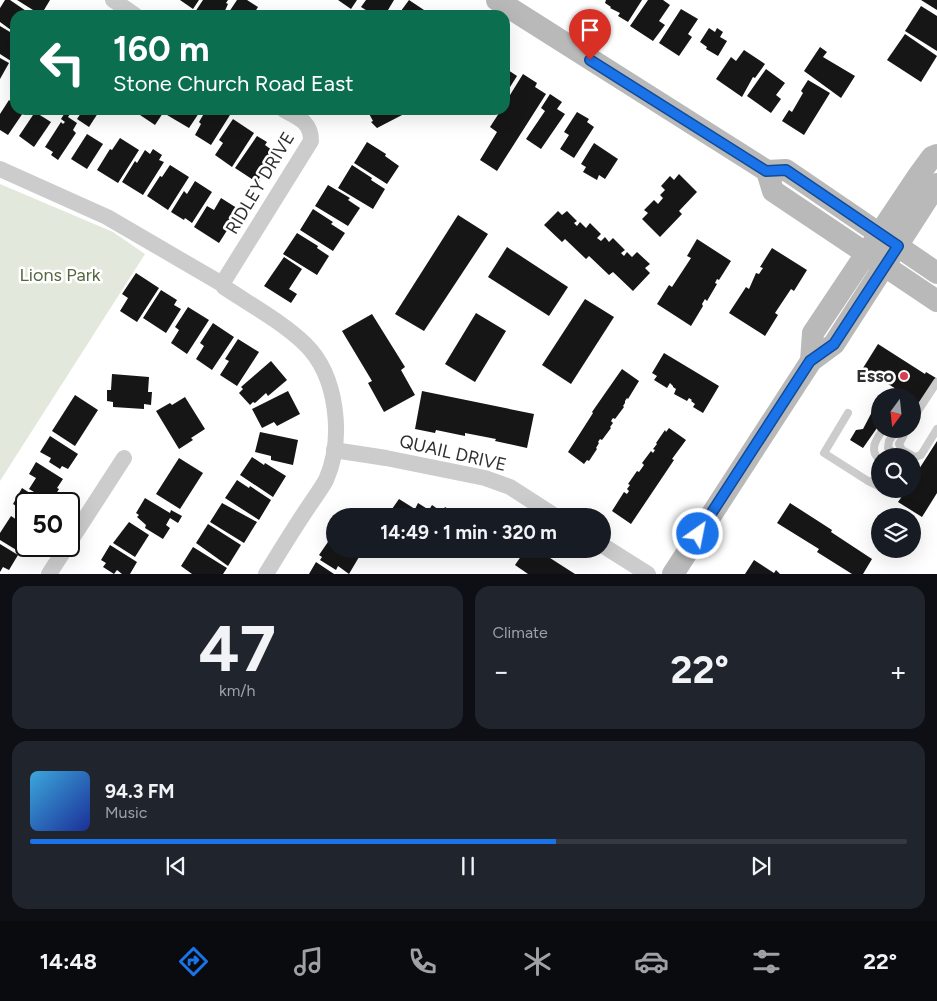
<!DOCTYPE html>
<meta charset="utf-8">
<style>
body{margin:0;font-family:Figtree,sans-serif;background:#20242c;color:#f1f3f6;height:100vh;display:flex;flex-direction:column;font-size:19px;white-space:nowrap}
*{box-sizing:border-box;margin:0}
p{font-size:16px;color:#9ea1a6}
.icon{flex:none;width:28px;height:28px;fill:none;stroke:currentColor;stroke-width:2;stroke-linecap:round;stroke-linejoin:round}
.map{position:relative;height:574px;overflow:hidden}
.drawer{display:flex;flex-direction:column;gap:12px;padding:12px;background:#0d0f14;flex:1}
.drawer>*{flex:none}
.banner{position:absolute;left:10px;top:10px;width:500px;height:105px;border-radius:15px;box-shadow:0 5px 20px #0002;background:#0b6e4f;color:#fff;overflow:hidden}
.needle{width:32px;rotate:195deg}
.buttons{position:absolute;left:871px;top:388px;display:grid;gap:10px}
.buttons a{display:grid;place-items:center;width:50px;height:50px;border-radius:50%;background:#171b24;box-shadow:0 5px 20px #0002;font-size:25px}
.speed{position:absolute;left:15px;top:492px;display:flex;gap:10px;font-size:25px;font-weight:700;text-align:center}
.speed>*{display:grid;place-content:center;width:65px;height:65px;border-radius:50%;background:#171b24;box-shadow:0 5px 20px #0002;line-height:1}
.speed .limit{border:2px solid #111;border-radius:8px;background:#fff;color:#111}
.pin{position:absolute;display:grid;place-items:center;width:42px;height:42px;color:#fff;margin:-51px -21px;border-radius:50% 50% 50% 0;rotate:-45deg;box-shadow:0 0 5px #0007}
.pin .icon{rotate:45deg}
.me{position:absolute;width:55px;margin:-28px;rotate:33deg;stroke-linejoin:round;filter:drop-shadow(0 0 4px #0008)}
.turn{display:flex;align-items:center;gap:18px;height:105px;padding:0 20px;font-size:22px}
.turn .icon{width:65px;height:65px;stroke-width:2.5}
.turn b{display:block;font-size:35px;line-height:42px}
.big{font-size:38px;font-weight:700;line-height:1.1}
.drawer .widget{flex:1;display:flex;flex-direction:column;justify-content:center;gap:8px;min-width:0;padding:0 18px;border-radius:15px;background:#20242c}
.drawer .dial{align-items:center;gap:0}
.dial b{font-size:65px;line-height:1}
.song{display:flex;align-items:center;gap:15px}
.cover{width:60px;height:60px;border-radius:8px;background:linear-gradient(135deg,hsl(200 70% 55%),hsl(230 70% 35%))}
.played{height:5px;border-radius:2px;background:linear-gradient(90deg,#1a73e8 60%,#363941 60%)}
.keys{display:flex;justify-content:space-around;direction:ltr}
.heat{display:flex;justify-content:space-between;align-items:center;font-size:28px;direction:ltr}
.drawer .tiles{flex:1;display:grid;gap:12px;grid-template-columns:1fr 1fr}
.widget:last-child{grid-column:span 2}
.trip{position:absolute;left:326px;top:508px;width:285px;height:50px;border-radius:25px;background:#171b24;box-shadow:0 5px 20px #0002;font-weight:700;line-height:50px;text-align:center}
.menu{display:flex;height:80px;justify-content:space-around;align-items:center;background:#090b0e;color:#9ea1a6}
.menu .icon{width:35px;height:35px}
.menu .selected{color:#1a73e8}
.menu b{font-size:22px;color:#f1f3f6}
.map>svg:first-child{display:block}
</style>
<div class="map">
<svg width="937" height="574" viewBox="0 0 937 574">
<rect width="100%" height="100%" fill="#fff"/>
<path fill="#e3e8dc" d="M0 184 113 232 145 254 0 481Z"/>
<g fill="#161616">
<path d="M5 0H10L32 15H15V29L12 28 11 30 0 22V8Z"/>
<path d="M17 0H50L41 15Z"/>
<path d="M180 0H199L193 9Z"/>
<path d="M203 0H228L226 3 228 4 223 15H199L195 12Z"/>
<path d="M237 0H247L258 7 253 15H227Z"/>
<path d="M338 0H357L351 9Z"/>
<path d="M366 0H394L385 15H374L361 7Z"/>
<path d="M409 0 424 10 421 15H398Z"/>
<path d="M606 0H642L628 22 618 16 620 13 610 8 611 7 605 3Z"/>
<path d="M648 0H663L670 5 659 21 665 25 653 41 630 26Z"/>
<path d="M921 0H937V10Z"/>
<path d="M921 6 937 16V51L905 31Z"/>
<path d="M681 9 698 19 688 34 692 37 679 56 659 43Z"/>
<path d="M0 26 15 35V55L11 61 0 54Z"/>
<path d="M709 28 715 32 717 28 723 32 720 37 727 41 718 56 706 49 707 47 700 42Z"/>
<path d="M905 34 937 56 921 82 887 60Z"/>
<path d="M820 47 827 52 823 57 855 76 841 98 804 71Z"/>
<path d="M744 50 765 64 755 78 753 77 742 97 716 79 731 57 736 61Z"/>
<path d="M0 58 9 63 0 79Z"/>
<path d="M505 68 517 76 505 95Z"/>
<path d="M766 69 785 83 776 95 781 99 771 113 747 96Z"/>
<path d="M523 74 537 83 535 87 546 94 497 171 480 160 497 132 490 127 501 110H505V103Z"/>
<path d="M808 80 830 93 804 135 782 121 789 110 792 112 803 93 801 91Z"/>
<path d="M550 94 562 102 557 109 565 114 541 149 526 139 545 111 541 108Z"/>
<path d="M9 100 15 105V110H25L8 135 0 130V114Z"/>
<path d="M83 110H100L89 127 77 119Z"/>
<path d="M139 110H165L155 125 137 113Z"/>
<path d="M171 110H201L189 128 167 115Z"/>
<path d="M206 110 210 112 211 110H222L230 115 211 145 195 135 201 124 199 122Z"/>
<path d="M367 110H402L404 114 377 128 371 122 373 121Z"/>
<path d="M66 111 70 114 68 117 77 123 73 130 76 133 58 160 51 155 53 152 45 147 61 122 63 124 65 122 61 119Z"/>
<path d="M35 112 51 122 34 147 19 136Z"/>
<path d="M577 112 589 119 587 122 594 127 574 158 560 149 569 135 564 132Z"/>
<path d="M233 119 254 133 232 167 215 155 223 143 219 140Z"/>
<path d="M87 134 103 144 87 169 71 159Z"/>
<path d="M257 136 267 142 265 145 276 153 258 180 260 181 258 183 235 168Z"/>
<path d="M120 138 139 150 118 183 97 170 110 149 112 150Z"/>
<path d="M367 142 386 154 385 156 399 166 387 184 354 163Z"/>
<path d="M594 143 618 159 605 179 599 175 597 180 583 172 586 167 581 164Z"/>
<path d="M153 149 162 155 159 160 164 162 143 195 122 182 135 161 137 163 145 150 150 154Z"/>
<path d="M170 165 189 177 168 210 147 196 160 176 162 177Z"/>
<path d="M352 165 372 178 371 180 385 189 373 209 338 188Z"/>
<path d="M679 174 697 192 679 211 682 214 660 237 642 219 648 213 644 210 654 200 658 204 663 198 660 195 665 190 661 186 670 176 674 180Z"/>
<path d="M195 181 212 192 192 223 185 218 184 220 171 212 184 191 187 194Z"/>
<path d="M328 185 350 198 348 200 360 208 348 226 315 206Z"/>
<path d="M221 198 240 210 219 243 194 227 207 206 214 210Z"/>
<path d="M313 209 333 222 331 224 345 233 333 251 300 230Z"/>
<path d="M558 211 562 215 567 211 577 221 574 223 577 226 580 222 586 228 590 223 601 234 597 238 601 241 605 237 609 242 613 238 625 250 621 253 624 256 627 252 632 257 637 252 650 264 645 268 650 273 633 291 613 272 609 275 589 256 586 259 565 239 562 242 544 225Z"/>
<path d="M458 215 488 234 424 331 395 314Z"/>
<path d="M297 233 318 246 317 248 329 256 317 275 283 254Z"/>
<path d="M697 239 731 261 719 280 717 279 715 283 717 284 707 301 705 299 702 304 703 306 691 326 657 304 669 285 672 287 691 258 687 256Z"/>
<path d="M507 247 568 287 549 316 488 277Z"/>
<path d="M772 248 807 270 794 291 791 289 775 313 778 315 765 336 729 313 746 287 749 289 756 273 759 274 763 268 760 267Z"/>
<path d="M284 257 302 269 289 289 297 294 291 303 264 286Z"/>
<path d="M136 273 159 288 137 322 120 311 128 298 122 294Z"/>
<path d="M161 290 177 300 174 305 181 309 166 333 143 318Z"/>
<path d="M585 299 614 317 571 384 542 365Z"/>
<path d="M188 307 209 320 187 354 171 343 179 330 175 327Z"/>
<path d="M476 313 506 331 475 382 445 364Z"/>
<path d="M372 314 405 367 401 370 415 395 384 412 368 383 372 381 342 331Z"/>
<path d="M213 323 234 337 212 370 196 359 204 346 200 343Z"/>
<path d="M238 339 259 352 237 386 220 375 229 361 225 359Z"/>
<path d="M878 344 925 374 926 372 936 378 919 404 912 400V396H907L863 368Z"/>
<path d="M664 353 719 386 703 413 693 407 695 404 691 401 692 400 689 398 687 401 674 394 676 389 673 387V386L670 383 667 388 654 380 657 376 652 373Z"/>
<path d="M271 361 287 380 268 396 266 393 255 403 253 402 250 405 239 393 243 389 241 387Z"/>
<path d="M622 369 639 381 628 399 627 398 625 401V403L623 406 624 407 615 419 613 418 611 421 613 423 610 427 611 428 602 440 600 439 598 442 599 443 596 448 597 449 589 461 587 460 584 464 568 452 593 413 592 412Z"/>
<path d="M112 374 149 377 148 392H152L151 405 144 404V409L113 407V402L107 401V390H111Z"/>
<path d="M288 391 300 414 277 426 274 422 262 428 252 409Z"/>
<path d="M422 391 534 414 527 448 495 441 496 439 465 433V436L436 430 435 433 415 429Z"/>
<path d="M75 395 98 410 75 446 52 431Z"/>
<path d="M185 397 205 429 191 438 193 440 179 449 156 411 170 403 172 405Z"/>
<path d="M878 407 880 409V429H889L886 433 877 428 863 448 850 440 856 430 863 429 874 408Z"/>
<path d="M669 428 686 440 672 459 674 460 631 524 612 511 624 492 627 494 629 491 627 489 630 485 628 484 637 471 639 472 644 465 642 463 651 451 653 453 655 450 653 449 657 444 656 443 665 430 666 432Z"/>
<path d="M260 432 298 440 293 465 271 460V456L255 452Z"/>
<path d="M50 436 78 454 68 469 62 466 60 469 49 462 51 458 40 452Z"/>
<path d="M937 441V493L922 517 898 502 907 489H912V480Z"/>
<path d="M252 457 264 465 265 463 286 476 273 497 240 475Z"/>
<path d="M179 458 203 473 180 509 156 494Z"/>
<path d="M36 462 63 479 57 488 59 489 51 502 29 489 36 478 29 474Z"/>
<path d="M237 480 249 488 250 486 271 500 259 520 225 498Z"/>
<path d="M22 488 47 504H26V517L21 514 23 510 13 504Z"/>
<path d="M145 498 170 513 171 510 182 516 178 523 170 518 166 525 170 528 163 539 145 528 146 525 137 517 139 515 136 513Z"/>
<path d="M399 499 415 509 418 503 429 510 432 505 442 512 445 507 456 514 460 510 469 516 472 512 479 516H387Z"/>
<path d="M222 503 257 522 244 543 210 522Z"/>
<path d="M790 503 832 530 831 532 872 559 863 574H852L817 552 819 549 777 523Z"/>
<path d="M11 516 26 526V538L18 551 0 540V533Z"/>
<path d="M129 522 149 535 135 557 113 543Z"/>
<path d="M208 524 241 545 228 566 196 543Z"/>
<path d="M330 539 335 542V549H346L359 557 349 574 338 566 336 570 320 560 322 557 319 555Z"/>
<path d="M0 544 18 555 9 570 3 567 0 572Z"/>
<path d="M110 545 137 562 130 574H122L117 570 114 574 103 567 106 563 101 560Z"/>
<path d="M193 547 227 568 223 574H192L181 566Z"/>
<path d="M526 549H536L575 574H528L515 565Z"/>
<path d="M754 560 774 573 776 570 780 574H745Z"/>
<path d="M316 562 334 574H309Z"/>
</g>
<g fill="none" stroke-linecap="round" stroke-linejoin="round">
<g stroke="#ccc" stroke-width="8">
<path d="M848 413 824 453 868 481C874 482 876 481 880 476"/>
<path d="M912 420 937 382"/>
<path d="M907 429 899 444 902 450 915 457 921 455 937 429"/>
<path d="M897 456 888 448 889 441 897 429"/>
<path d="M880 460C869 451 875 441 882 431"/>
<path d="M868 481 880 487"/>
</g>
<g stroke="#ccc" stroke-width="16">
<path d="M113 0 135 15"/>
<path d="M0 169 107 217 222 284 224 287C251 305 282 322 305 344 338 376 344 439 326 480 321 489 315 497 309 506 294 528 280 551 266 574"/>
<path d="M222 284 311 141C311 122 299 118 284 110"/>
<path d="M334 450 386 458 485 478 510 487 555 516"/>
<path d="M69 543 124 458"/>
<path d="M602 545 648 574"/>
<path d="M49 574 67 546"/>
</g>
<g stroke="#b9b9b9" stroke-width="22">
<path d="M497 0 767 171 786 170 937 273"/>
<path d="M767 171 773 191 937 301"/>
<path d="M811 361 813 333 918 176 932 157 937 155"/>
<path d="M673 574 811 361 834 344 937 184"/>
</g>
</g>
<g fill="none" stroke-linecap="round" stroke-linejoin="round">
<defs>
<path id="route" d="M590 60 766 171 786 170 898 246 834 344 810 361 698 534"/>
</defs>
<use href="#route" stroke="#114b97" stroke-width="12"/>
<use href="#route" stroke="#1a73e8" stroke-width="9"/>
</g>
<circle fill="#d93f51" stroke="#fff" stroke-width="2" cx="904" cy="376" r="5"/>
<g text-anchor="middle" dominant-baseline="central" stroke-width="5" stroke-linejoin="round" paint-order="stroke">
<g font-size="18" fill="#2f2f2f" stroke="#fff">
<text transform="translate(260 183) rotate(-59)">RIDLEY DRIVE</text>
<text transform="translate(453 453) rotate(13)">QUAIL DRIVE</text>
</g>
<g font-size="18" fill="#546840" stroke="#fff">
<text x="60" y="275">Lions Park</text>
</g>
<g font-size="18" font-weight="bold" fill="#2f2f2f" stroke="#fff" text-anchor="end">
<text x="894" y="376">Esso</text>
</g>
</g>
</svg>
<div class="buttons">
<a><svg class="needle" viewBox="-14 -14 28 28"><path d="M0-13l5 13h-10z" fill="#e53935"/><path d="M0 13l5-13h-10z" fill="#9ea1a6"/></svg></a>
<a><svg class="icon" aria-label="search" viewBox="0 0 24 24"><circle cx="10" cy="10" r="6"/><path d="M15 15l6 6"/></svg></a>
<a><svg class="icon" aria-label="layers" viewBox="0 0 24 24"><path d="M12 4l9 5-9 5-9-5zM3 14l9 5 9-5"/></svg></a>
</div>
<div class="speed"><div class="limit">50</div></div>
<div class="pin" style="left:590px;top:60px;background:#d93025"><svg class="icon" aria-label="arrive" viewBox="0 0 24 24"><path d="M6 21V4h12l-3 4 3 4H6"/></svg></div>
<svg class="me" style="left:698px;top:534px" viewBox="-20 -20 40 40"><circle r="17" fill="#1a73e8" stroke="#fff" stroke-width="3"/><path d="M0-11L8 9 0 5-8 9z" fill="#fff"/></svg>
<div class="trip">14:49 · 1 min · 320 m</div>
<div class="banner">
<div class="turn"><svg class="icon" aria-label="left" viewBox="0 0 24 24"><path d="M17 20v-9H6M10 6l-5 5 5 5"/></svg><div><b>160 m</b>Stone Church Road East</div></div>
</div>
</div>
<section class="drawer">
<div class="tiles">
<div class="widget dial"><b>47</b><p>km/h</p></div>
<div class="widget"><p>Climate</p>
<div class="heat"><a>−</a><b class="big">22°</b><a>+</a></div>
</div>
<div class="widget">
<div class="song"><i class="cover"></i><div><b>94.3 FM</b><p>Music</p></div></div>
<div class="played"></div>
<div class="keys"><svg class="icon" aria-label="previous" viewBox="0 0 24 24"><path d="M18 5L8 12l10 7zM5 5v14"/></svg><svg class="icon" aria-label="pause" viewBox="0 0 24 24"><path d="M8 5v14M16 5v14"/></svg><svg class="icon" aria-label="next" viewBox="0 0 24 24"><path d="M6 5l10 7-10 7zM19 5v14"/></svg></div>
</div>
</div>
</section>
<nav class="menu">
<b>14:48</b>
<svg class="icon selected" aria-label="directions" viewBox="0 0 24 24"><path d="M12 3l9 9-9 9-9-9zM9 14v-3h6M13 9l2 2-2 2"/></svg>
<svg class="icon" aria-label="music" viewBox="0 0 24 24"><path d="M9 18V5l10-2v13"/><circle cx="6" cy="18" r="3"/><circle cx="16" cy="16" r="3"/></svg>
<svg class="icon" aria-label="phone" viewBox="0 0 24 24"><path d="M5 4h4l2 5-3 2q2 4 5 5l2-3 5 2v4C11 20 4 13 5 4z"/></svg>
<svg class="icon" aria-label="climate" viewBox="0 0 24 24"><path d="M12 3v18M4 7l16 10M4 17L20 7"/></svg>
<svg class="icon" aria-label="car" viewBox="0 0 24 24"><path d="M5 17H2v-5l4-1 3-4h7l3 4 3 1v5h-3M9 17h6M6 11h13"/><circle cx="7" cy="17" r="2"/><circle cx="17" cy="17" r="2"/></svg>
<svg class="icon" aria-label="filters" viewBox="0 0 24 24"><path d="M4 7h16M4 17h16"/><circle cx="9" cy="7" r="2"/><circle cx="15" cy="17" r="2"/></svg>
<b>22°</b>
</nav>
